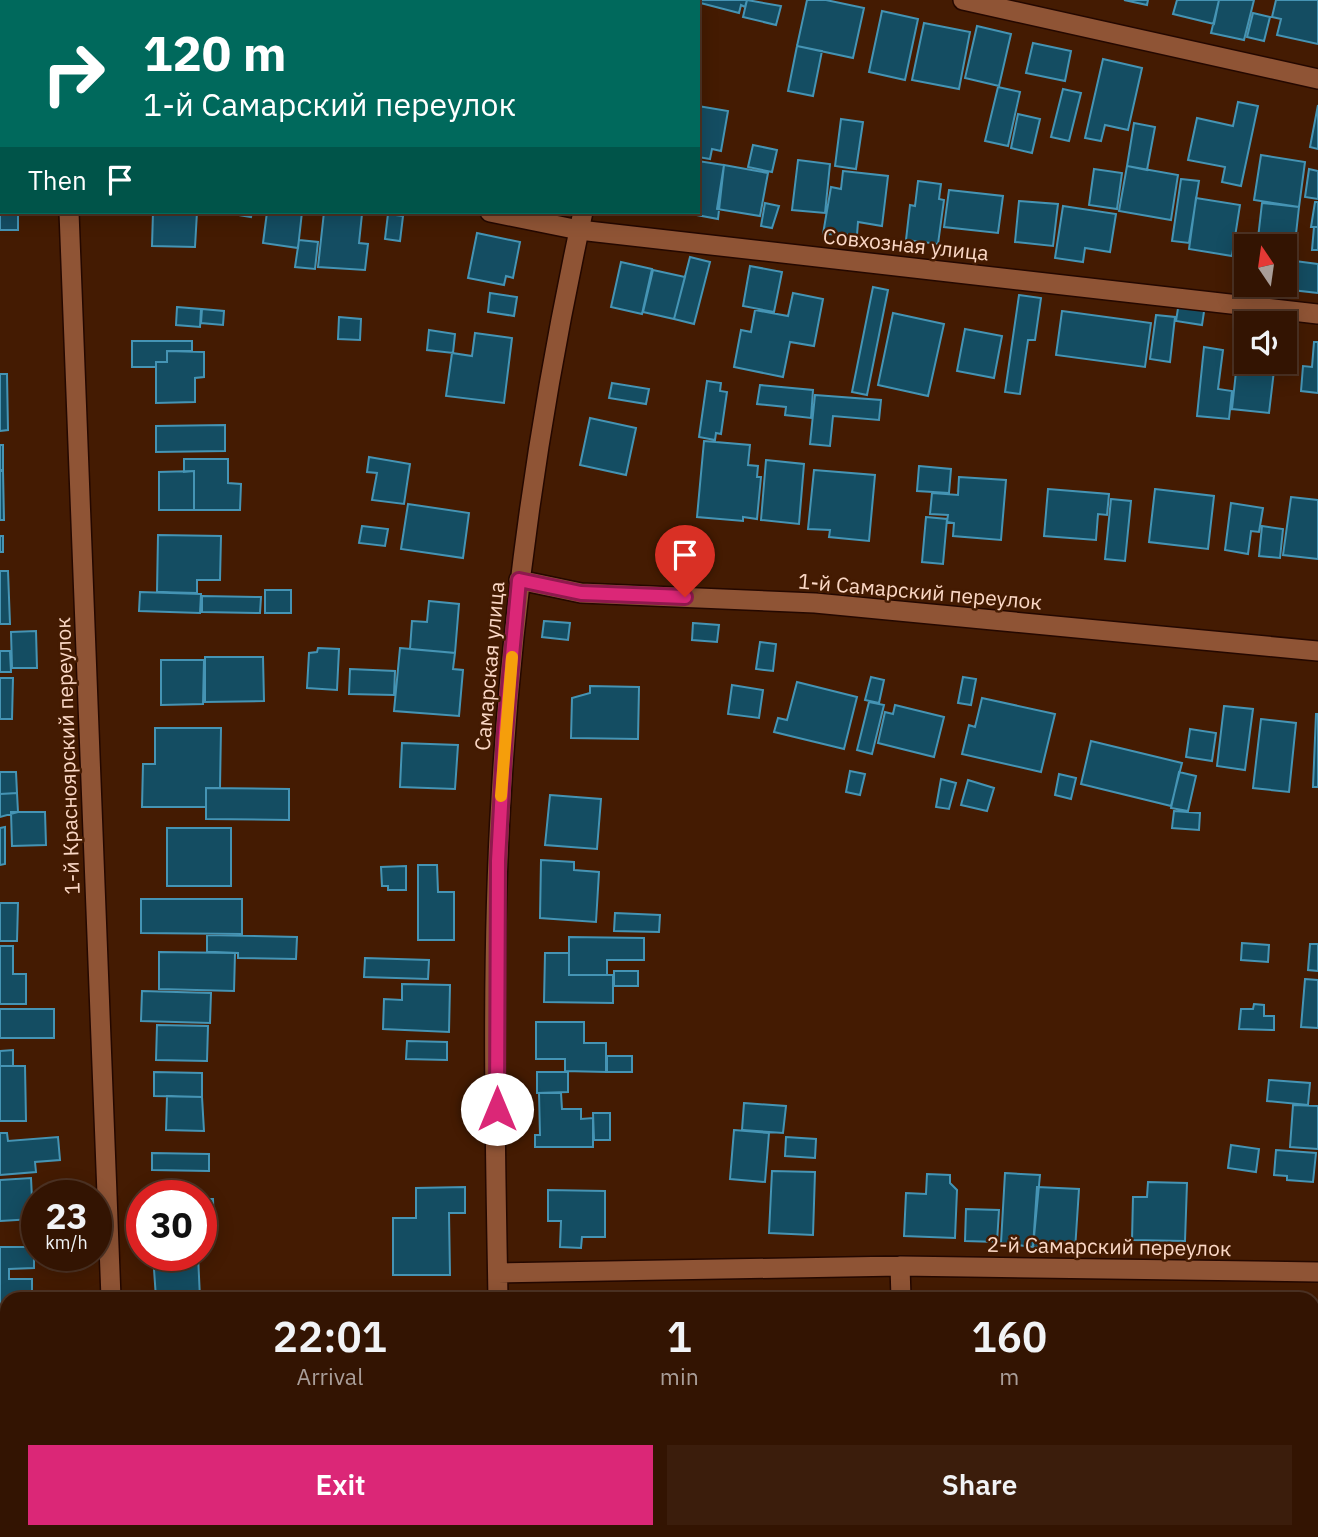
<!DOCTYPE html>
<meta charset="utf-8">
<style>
:root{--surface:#331402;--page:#3b1d0c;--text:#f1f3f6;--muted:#a99e99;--line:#4e3324;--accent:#db2777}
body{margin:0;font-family:"IBM Plex Sans",sans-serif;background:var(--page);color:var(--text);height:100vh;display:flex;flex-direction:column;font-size:26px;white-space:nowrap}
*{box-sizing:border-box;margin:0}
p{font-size:23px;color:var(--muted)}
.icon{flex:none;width:38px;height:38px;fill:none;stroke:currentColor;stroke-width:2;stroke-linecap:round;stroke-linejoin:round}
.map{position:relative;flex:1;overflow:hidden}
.sheet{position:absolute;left:0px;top:1292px;width:1320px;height:247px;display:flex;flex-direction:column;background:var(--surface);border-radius:21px 21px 0 0;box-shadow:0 4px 18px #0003,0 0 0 2px var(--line)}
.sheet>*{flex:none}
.banner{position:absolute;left:0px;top:0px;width:700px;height:214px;box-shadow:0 4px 18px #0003,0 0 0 2px var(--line);background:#00695c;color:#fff;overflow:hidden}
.needle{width:46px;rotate:347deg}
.tools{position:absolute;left:1234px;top:234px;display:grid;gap:14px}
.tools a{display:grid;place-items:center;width:63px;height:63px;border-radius:0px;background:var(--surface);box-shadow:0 4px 18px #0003,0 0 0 2px var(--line);font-size:35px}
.speed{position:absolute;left:21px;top:1180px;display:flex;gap:14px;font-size:35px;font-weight:700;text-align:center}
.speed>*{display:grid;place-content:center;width:91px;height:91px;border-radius:50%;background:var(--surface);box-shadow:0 4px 18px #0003,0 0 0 2px var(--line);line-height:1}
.speed small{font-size:18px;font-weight:400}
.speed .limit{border:10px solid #d22;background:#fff;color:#111}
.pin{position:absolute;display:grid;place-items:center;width:60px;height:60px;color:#fff;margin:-72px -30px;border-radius:50% 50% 50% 0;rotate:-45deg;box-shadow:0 0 7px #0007}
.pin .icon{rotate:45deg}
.me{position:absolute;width:77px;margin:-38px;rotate:0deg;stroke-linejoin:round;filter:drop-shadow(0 0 5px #0008)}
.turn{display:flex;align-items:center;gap:24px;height:147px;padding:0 28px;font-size:32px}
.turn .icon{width:91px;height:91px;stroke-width:2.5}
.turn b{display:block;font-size:49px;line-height:60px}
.then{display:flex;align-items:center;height:66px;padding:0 28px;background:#0003;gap:14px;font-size:26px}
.eta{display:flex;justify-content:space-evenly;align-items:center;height:119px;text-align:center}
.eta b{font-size:42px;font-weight:600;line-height:49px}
.primary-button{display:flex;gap:14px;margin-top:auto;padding:14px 28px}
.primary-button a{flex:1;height:80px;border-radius:0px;background:var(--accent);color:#fff;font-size:28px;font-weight:600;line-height:80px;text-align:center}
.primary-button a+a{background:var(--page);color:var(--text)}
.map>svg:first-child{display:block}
.building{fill:#144d62;stroke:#4594b4;stroke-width:2}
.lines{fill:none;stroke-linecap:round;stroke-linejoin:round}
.minor-casing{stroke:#240800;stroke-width:22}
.minor{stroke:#8f5435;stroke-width:19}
.route-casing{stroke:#8e194d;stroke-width:18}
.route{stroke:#db2777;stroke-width:12}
.slow{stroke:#f59e0b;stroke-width:12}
.labels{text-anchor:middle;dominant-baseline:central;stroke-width:5;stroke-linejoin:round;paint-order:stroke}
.street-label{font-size:21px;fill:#fbd8c6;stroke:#441b02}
</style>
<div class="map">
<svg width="1318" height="1537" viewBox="0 0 1318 1537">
<rect width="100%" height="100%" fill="#441b02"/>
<path class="building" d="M530,0H575V2Z
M689,0H747L745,7L741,5L739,13Z
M747,0L781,6L776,25L743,17Z
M807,0H826L864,8L853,58L797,46Z
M1124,0H1148L1147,5Z
M1177,0H1219L1214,24L1173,14Z
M1219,0H1254L1244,40L1211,33Z
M1276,0H1318V44L1277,35L1281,19L1272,17Z
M882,11L918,19L905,80L869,72Z
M1253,13L1270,17L1264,41L1247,37Z
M924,23L970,32L959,89L912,80Z
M2,25V63H0Z
M977,26L1011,34L999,86L965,78Z
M1033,43L1071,51L1065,81L1026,73Z
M797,46L822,51L813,96L788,91Z
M1103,59L1142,68L1128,130L1105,125L1101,141L1085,138Z
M998,87L1020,92L1008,146L985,141Z
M1063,89L1081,93L1069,141L1051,137Z
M1238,102L1258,106L1241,186L1222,182L1225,167L1188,160L1197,118L1233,126Z
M1318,105V149L1310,147Z
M698,106L728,111L721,151L712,149L710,159L698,157Z
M1018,114L1040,119L1032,153L1011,148Z
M841,119L863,122L856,169L835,166Z
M1134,123L1155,127L1147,170L1127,166Z
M753,145L777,150L772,172L748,167Z
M1261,155L1305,162L1299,207L1254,200Z
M798,160L830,164L825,213L792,210Z
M698,161L724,165L718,219L686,213L698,212Z
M724,165L768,173L760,216L717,209Z
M1127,166L1178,175L1171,220L1119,211Z
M1094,169L1122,173L1117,209L1089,205Z
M1309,169L1318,171V199L1305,197Z
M843,171L888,176L882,226L858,222L857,235L823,234L831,187L841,189Z
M1181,179L1199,181L1189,243L1172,241Z
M918,181L941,184L939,199L944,200L938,244L906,240L910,205L915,206Z
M949,190L1003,196L998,233L944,227Z
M1196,198L1240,205L1232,256L1189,249Z
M1019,201L1058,204L1053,246L1015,242Z
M1315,202H1318V227H1311Z
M765,203L779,206L772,228L761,226Z
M1262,203L1299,207L1293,261L1284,260V247H1257Z
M1063,206L1116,214L1110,252L1085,248L1083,262L1055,258Z
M0,212H18V230H0Z
M153,212H197L195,247L152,246Z
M221,212H252L251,217Z
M267,212H302L298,248L263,243Z
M324,212L362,214L359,243L368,244L365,270L318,267Z
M388,214L403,216L400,241L385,239Z
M1314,227H1318V250H1312Z
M477,233L520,242L513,278L506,276L504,285L468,278Z
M299,240L318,242L315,269L295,267Z
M690,257L710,262L694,324L674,319Z
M1295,261L1318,264V293L1292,290Z
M621,262L652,269L642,314L611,307Z
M750,266L782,272L774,312L743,306Z
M653,270L685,277L674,319L643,312Z
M873,287L888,290L867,395L852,392Z
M490,293L517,297L514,316L488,312Z
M793,293L823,299L814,346L790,342L783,377L734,367L741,330L751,332L755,310L788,316Z
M1019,295L1041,298L1035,340H1028L1020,394L1005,392Z
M1179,302L1205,305L1202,325L1176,321Z
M177,307L201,309L200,327L176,325Z
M202,309L224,311L223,325L201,323Z
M1062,311L1151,323L1145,367L1056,355Z
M893,313L944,324L928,396L878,385Z
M1156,315L1175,317L1170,362L1150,359Z
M339,317L361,319L360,340L338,339Z
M965,329L1002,336L994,378L957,371Z
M429,330L455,334L453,353L427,350Z
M475,333L512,338L504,403L446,396L452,353L472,356Z
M132,341H192V351H167V362H156V367H132Z
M1314,342H1318V393L1301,391L1303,366L1312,367Z
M1204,347L1223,350L1218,389L1232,391L1229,419L1197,416Z
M167,351L204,352V377L195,378V402L156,403V362H167Z
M1238,353L1246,354V362H1275L1269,413L1232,409Z
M0,374H7L8,430L0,431Z
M707,381L721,383L720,391L727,392L721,434L716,433L715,440L699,437Z
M612,383L649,389L646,404L609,398Z
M760,385L813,390L811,418L785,415L786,407L757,404Z
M815,395L881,400L879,420L833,416L830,446L810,444Z
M590,418L636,428L626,475L580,465Z
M225,425V451L156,452V426Z
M704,441L750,445L748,465L758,466L757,477H761L757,519L743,517V521L697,517Z
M0,445H3V470H0Z
M369,457L410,464L404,504L372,500L377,473L367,472Z
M184,459H228V483L241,484L240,510H194V471L184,472Z
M766,460L804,464L799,524L761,520Z
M919,466L951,469L949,493L917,491Z
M814,470L875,475L869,541L829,537L830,530L808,529Z
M0,471H3L4,520H0Z
M194,471V510H159V472Z
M959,477L1006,480L1001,540L953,536L954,523L947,522L948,515L930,514L932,493L958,495Z
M1048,489L1109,494L1107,515L1098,514L1096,540L1044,536Z
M1155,489L1214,496L1208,549L1149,542Z
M1291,497L1318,500V559L1283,555Z
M1111,499L1131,501L1125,561L1105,559Z
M1231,503L1263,508L1259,532L1251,531L1248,554L1225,550Z
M408,504L469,513L463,558L401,549Z
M926,517L947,519L943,564L922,562Z
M362,526L388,529L385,546L359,543Z
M1262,526L1283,529L1280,558L1259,556Z
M158,535L221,536L220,580H197V593L157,592Z
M0,536H3V552H0Z
M0,571H8L10,624H0Z
M265,590H291V613H265Z
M140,592L201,594L200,613L139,611Z
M202,596L261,597L260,613L202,612Z
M429,601L459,604L455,653L410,649L412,621L427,622Z
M544,621L570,623L568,640L542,637Z
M693,623L719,625L717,642L692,640Z
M36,631L37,668H12L11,632Z
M760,642L776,644L773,671L756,669Z
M318,648L339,649L337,690L307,688L309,653L317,652Z
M400,648L455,653L453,669L463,670L459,716L394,711Z
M0,651H10L11,672H0Z
M205,657H263L264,701L205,702Z
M161,660H204L203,704L161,705Z
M350,669L395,671L394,695L349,694Z
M871,677L884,680L879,703L865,700Z
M963,677L976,679L971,705L958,703Z
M0,678H13L12,719H0Z
M797,682L857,697L844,749L774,732L778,718L787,720Z
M732,685L763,690L759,718L728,714Z
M590,686L639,687L638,739L571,738L572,698L590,693Z
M982,698L1055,714L1041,772L962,754L969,725L975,727Z
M869,702L884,705L872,754L857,750Z
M895,705L944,717L934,757L878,743L885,712L893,714Z
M1224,706L1253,709L1245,770L1217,766Z
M1316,714H1318V787H1313Z
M1261,719L1296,723L1289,792L1253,788Z
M155,728H221L220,788H206V807H142L143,764H155Z
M1190,729L1216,733L1212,761L1186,757Z
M1091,741L1182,763L1171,806L1081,784Z
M402,743L458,745L455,789L400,787Z
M850,771L865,774L860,795L846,792Z
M0,772H16L17,793L0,794Z
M1179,772L1196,776L1188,811L1171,808Z
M1059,774L1076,778L1071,799L1055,795Z
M941,779L956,783L949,809L936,807Z
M968,780L994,788L987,811L961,805Z
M206,788L289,789V820L206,819Z
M17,793L18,812L0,817V794Z
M550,795L601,799L597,849L545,845Z
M1174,811L1200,813L1199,830L1172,828Z
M11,812H45L46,845L12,846Z
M5,827V864L0,865V828Z
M167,828H231V886H167Z
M541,860L574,862V870L599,872L596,922L540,918Z
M418,865H437L438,892H454V940H418Z
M406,866V890H388V886H382L381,867Z
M141,899H242V934L141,933Z
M0,903H18L17,941H0Z
M615,913L660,915L659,932L614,931Z
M207,935L297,937L296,959L238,958V953L207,952Z
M569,937L644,938V960H607V975H569Z
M1242,943L1269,945L1268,962L1241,960Z
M1310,944H1318V971L1308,970Z
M0,946H13V974H26V1004H0Z
M159,952L235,953L234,991L159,989Z
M545,953H569V975H613V1003L544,1002Z
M365,958L429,960L428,979L364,977Z
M614,971H638V986H614Z
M1305,979L1318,980V1028L1301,1027Z
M402,984L450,985L449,1032L383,1029L384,999L402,1000Z
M142,991L211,993L210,1023L141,1021Z
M1254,1004L1264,1005V1016H1274V1030L1239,1029L1241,1009H1253Z
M0,1009H54V1038H0Z
M536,1022H584V1043H606V1072L565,1071V1059H536Z
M157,1025L208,1026L207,1061L156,1060Z
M407,1041L447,1042V1060L406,1059Z
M13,1050V1066H0V1051Z
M607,1056H632V1072H607Z
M0,1066H25L26,1121H0Z
M154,1072L202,1073V1097L154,1096Z
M537,1072H568V1092L537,1093Z
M1269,1080L1310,1083L1308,1105L1267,1101Z
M539,1093H561L562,1109H581V1119L593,1118V1147H535V1135H540Z
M167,1096L202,1097L204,1131L166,1130Z
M744,1103L786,1106L783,1133L742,1130Z
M1293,1105L1318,1106V1149L1290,1147Z
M593,1113H610V1140H594Z
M734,1130L769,1133L765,1182L730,1179Z
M0,1133H7L8,1141L58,1137L60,1160L35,1162L36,1172L0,1175Z
M786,1137L816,1139L815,1158L785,1156Z
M1231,1145L1259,1149L1256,1172L1228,1168Z
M1276,1150L1316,1153L1313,1182L1287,1180V1176L1274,1175Z
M152,1153L209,1154V1171L152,1170Z
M772,1171L815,1172L813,1235L769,1233Z
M1005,1173L1040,1175L1033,1247L1001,1243Z
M927,1174L950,1175V1183L957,1190L955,1238L904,1236L906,1193L926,1194Z
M31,1178L33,1219L0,1221V1180Z
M1148,1182L1187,1183L1185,1241L1132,1240L1133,1197H1147Z
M465,1187V1213H449L450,1275H393V1218H416V1188Z
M1037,1187L1079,1189L1075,1250L1033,1247Z
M548,1190L605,1191V1237H582L581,1248L560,1247L561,1221H548Z
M201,1199H213L214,1229L201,1230Z
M966,1209L999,1210L997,1242L965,1241Z
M0,1247H34V1268L9,1269V1279H32V1298H7V1309H0Z
M153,1255H198L200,1298H156Z
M319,1292V1298H296V1293Z
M795,1293V1298H783V1294Z
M1145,1293L1165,1294V1298H1145Z
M663,1295L719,1297V1298H663Z
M797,1295H816V1298H797Z
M383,1297H435V1298H383Z
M0,1309H7V1390H0Z
M1312,1319H1318V1378H1312Z
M0,1423H7V1492H2Z
M0,1502H7V1531H70V1537H0Z
M223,1531H243V1537H223Z
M449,1531V1537H388V1532Z
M614,1531H661V1537H614Z
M677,1531H703L704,1537H677Z
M832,1531H885V1537H833Z
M948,1531H983L984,1536L948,1537Z
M983,1531H999V1537H984Z"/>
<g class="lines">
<defs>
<path id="minor" d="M963,0L1318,79
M629,2L630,0
M0,117H2
M69,212L111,1298
M490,212L579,230L1318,314
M519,580L581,593L815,603L1318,651
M900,1266L901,1298
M498,1273L900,1266L1318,1272
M498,1298C495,1132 491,965 501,799C512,601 541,405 583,212
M120,1531L121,1537
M503,1531V1537
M912,1531L913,1537"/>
</defs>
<use href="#minor" class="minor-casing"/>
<use href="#minor" class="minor"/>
</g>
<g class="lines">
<defs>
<path id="route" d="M497,1109L498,861L505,732L519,580L581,593L685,597"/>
</defs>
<use href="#route" class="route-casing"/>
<use href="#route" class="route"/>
<path class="slow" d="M501,796L512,657"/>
</g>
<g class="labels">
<g class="street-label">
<text transform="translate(906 244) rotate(6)">Совхозная улица</text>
<text transform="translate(920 591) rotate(5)">1-й Самарский переулок</text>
<text transform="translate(489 666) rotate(-85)">Самарская улица</text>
<text transform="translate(67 756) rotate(-92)">1-й Красноярский переулок</text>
<text transform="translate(1109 1246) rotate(1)">2-й Самарский переулок</text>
</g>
</g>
</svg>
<div class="tools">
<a><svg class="needle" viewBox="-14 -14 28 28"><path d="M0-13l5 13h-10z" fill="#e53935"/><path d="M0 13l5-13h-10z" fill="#a99e99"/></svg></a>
<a><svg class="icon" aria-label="sound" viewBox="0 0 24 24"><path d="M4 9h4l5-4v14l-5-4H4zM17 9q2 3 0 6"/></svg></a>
</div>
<div class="speed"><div>23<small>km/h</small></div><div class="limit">30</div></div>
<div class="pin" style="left:685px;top:597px;background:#d93025"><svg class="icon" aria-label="arrive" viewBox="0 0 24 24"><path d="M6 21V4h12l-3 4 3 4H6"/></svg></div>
<svg class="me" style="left:497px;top:1109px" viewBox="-20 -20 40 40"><circle r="19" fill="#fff"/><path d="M0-13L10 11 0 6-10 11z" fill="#db2777"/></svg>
<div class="banner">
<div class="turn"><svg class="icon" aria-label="right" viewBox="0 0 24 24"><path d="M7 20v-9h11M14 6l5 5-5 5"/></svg><div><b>120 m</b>1-й Самарский переулок</div></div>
<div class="then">Then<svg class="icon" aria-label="arrive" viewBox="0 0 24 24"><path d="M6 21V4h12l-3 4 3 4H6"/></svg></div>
</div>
<section class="sheet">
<div class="eta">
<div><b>22:01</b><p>Arrival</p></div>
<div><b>1</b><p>min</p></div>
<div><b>160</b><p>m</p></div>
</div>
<div class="primary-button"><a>Exit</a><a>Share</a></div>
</section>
</div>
